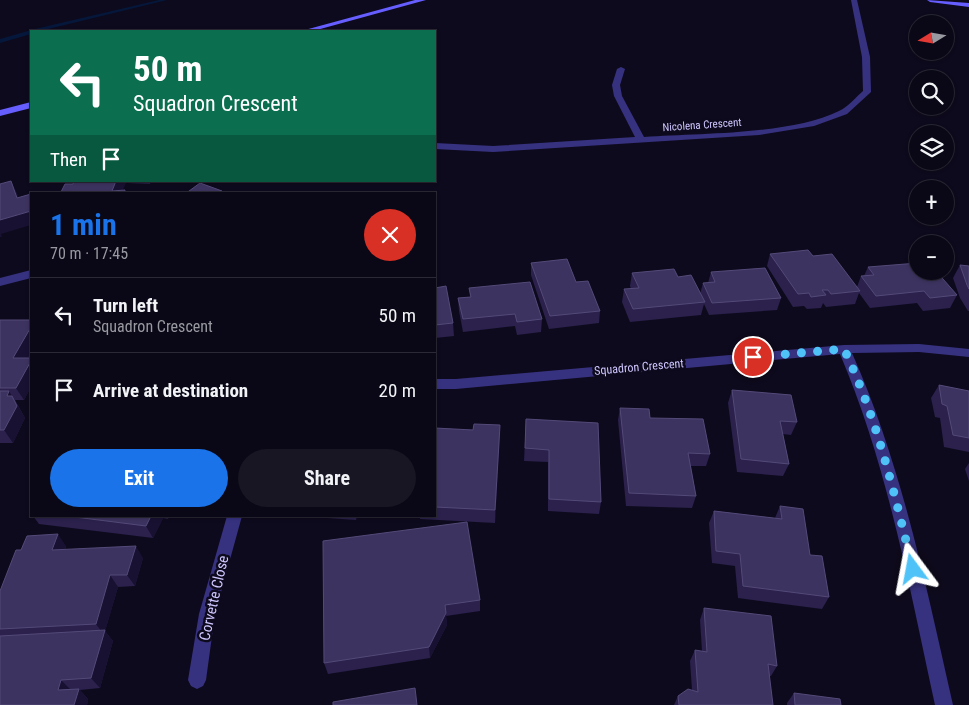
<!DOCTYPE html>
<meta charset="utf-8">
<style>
:root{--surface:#0a0816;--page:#181623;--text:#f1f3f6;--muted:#999aa1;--line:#2a2935;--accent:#1a73e8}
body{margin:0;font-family:"Roboto Condensed",sans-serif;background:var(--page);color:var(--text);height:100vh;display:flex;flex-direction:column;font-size:19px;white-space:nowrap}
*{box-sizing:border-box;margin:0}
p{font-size:16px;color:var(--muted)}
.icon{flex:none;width:28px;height:28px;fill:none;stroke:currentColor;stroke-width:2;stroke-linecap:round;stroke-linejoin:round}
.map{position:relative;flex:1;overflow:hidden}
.details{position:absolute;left:30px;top:192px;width:406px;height:325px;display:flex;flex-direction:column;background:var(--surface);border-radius:0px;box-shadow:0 1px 4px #0004,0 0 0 1px var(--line)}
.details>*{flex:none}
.top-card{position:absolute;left:30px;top:30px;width:406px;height:152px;border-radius:0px;box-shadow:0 1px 4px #0004,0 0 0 1px var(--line);background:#0b6e4f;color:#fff;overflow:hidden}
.needle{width:32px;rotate:259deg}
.fabs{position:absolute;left:909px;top:15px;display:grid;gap:10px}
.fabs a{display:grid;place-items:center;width:45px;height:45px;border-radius:50%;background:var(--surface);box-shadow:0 1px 4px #0004,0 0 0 1px var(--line);font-size:25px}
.pin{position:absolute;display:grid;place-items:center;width:42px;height:42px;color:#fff;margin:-21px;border:2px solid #fff;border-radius:50%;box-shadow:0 1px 5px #0007}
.me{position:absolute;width:55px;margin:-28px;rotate:347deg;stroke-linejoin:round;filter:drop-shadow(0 0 4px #0008)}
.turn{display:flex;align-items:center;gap:18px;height:105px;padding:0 20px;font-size:22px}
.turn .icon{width:65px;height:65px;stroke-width:2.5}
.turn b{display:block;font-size:35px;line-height:42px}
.then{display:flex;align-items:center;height:48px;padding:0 20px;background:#0003;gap:10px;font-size:19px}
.round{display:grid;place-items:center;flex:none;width:52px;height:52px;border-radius:26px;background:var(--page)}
.overview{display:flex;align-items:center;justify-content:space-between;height:85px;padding:0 20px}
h1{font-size:30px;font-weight:700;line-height:38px;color:var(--accent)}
.action{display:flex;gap:10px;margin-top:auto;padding:10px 20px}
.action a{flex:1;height:58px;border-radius:30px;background:var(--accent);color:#fff;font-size:20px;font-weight:700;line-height:58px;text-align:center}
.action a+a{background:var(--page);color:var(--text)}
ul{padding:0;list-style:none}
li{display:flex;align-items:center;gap:15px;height:75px;padding:0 20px;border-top:1px solid var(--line)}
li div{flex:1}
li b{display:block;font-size:19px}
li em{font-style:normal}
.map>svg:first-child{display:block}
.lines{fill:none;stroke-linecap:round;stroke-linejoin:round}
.stream{fill:#05183b;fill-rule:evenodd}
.street{fill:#373280;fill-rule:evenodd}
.secondary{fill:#665eff;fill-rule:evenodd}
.wall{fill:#2b214c}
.shaded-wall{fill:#181131}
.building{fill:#3d3360;stroke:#544a79}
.route{stroke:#4fc3f7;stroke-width:9;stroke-dasharray:0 16.2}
.labels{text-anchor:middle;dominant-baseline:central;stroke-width:5;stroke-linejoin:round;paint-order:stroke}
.far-street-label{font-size:11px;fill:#cec7ff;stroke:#0e0a1d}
.street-label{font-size:12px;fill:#cec7ff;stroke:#0e0a1d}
.near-street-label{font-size:15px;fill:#cec7ff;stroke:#0e0a1d}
</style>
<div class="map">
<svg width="969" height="705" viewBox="0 0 969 705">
<rect width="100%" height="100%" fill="#0e0a1d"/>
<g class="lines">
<path class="stream" d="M159,0H167L40,31H31V34L0,43V39L35,29Z"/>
<path class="street" d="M851,0H857L870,57L871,92L847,114L814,126L759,135L493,152L435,149V143L493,146L635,137L614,96L612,85L617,69L621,67L625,69L620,85L622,96L644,137C700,133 790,135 839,111C848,107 856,97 863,91L862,57Z
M31,270V278L0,286V278Z
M919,344L969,349V357L919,352L852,353C902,466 926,586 953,705H935C909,586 888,467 840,354L456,389H435V379H456L844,345Z
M227,516H242L215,614L206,680L203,686L197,689L191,686L188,680L199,614Z"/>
<path class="secondary" d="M415,0H426L313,31H301Z
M927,0L969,3V7L930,2Z
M31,102V108L0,116V110Z"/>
</g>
<path class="wall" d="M127,181H151L150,184L127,183Z
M770,254L813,256L857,287L861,276H864L868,267L957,295L950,308L923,311L917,303L870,308L859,293L855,304L826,307L823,303L821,308L807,309L804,306L793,307L767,266Z
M531,263L576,282L600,311L599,323L549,329L531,275Z
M960,265L969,266V311H968L960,298L953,278Z
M711,272L781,298L777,310L709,315L704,304L701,315L630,322L622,302L624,289H631L630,286L632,273L678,277L700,294L703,283H708Z
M435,288L453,323L454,336L435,338Z
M469,288L542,319L541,332L517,335L515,326L463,332L459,311L458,298L470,297Z
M0,320H31V352L28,358H31V387L24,400H15L25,418L13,443H0Z
M939,385L969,391V452L944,447L940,418L935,417L931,398Z
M732,390L797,422L791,435L783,434L789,464L783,476L737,472L728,403Z
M620,408L710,454L706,466H691L696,496L692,508L626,506L618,420Z
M526,419L601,502L599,514L548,511V462L524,461Z
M500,425L495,523L420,519V516H435V428L473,430Z
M969,463V481L965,469Z
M780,506L829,597L822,609L738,598L735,566L712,563L709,523L714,511L775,518Z
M33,516H169L168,519L163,518L153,538L39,524Z
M299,516H357L356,520Z
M323,541L480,600V611L446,616L447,625L430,658L328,674L324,663Z
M66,546L65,550L143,558L135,586L118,587L105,631L113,641L100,688L80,690L88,699L87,705H0V591Z
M704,608L777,666L771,676H769L773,705H674L678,696L692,690L690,661L695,650L702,651L700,620Z
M794,693L841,705H787V703Z"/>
<path class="shaded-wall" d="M11,181L17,193L23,211L17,198Z
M116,181H127L121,194L112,191Z
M31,211V225L1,234L2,237H0V220Z
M31,327V352L20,371L13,358Z
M31,361V387L24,400L16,388Z
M9,391L25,418L13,443L4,430L7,396Z
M500,425V438L495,523V510Z
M151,516H162L163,518L153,538L146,526Z
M58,534L66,546L60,562L52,550Z
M136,546L143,558L135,586L127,575Z
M110,575L118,587L105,631L113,641L100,688L91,678L104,635L96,624Z
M446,613L447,625L430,658L429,647Z
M61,680L71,690H58Z
M79,689L88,699L87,705H74Z"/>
<path class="building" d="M11,181L17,198L31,194V211L0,220V184Z
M74,181H116L112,191L125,190L124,194H60L65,184H73Z
M200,183L222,191L218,194H185Z
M808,250L813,256L832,254L860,291L831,294L828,290H822L826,295L811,297L809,293L798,294L770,254Z
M567,259L576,282L588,281L600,311L550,316L531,263Z
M918,263V271H936L957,295L930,298L924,291L876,296L861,276L874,275L868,267Z
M960,265L969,266V289L967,285Z
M765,268L781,298L712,303L703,283L715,282L711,272Z
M674,269L678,277L691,275L705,302L633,309L624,289L639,288L632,273Z
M530,282L542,319L517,322L515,314L463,319L458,298L471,297L469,288Z
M446,286L453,323L435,325V288Z
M0,320H31V327L13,358H31V361L16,388H0Z
M939,385L969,391V438L953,435L947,406L942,404Z
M732,390L791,395L797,422L780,421L789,464L741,459Z
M0,391H9L7,396H12L17,406L4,430H0Z
M620,408L649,409L650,418L703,419L710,454L688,453L696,496L629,493Z
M526,419L598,423L601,502L549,499V450L525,448Z
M474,424L500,425L495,510L435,507V428L473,430Z
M780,506L803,509L810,555L822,556L829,597L743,586L740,554L716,551L714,511L782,519Z
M67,516H151L146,526Z
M467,522L480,600L445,605L446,613L429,647L324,663L323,541Z
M58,534L52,550L136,546L127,575H110L96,624L0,629V591L16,550H21L27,536Z
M704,608L771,616L777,666L768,664L773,705H679L678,696L688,689L698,692L695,650L707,652Z
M105,630L91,678L61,680L58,690L79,689L74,705H0V636Z
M415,688L417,705H333V702Z
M794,693L840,699L841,705H795Z"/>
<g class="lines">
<path class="route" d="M753,357L844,349C878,420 894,493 913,569"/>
</g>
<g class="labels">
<g class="far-street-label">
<text transform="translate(702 125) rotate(-4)">Nicolena Crescent</text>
</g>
<g class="street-label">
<text transform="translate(639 367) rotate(-5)">Squadron Crescent</text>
</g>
<g class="near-street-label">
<text transform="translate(214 598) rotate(-77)">Corvette Close</text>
</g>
</g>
</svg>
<div class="fabs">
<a><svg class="needle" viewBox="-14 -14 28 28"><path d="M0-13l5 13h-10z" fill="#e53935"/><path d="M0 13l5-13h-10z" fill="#999aa1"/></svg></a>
<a><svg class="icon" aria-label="search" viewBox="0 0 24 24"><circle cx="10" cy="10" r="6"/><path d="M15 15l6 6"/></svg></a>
<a><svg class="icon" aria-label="layers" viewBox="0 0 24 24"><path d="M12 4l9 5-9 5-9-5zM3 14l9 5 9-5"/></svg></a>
<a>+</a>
<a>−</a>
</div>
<div class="pin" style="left:753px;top:357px;background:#d93025"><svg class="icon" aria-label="arrive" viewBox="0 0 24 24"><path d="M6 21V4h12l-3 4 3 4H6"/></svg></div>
<svg class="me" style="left:913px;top:569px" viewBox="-20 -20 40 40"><path d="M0-17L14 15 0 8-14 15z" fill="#4fc3f7" stroke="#fff" stroke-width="4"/></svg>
<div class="top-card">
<div class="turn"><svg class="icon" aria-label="left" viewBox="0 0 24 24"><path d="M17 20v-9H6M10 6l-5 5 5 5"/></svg><div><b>50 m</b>Squadron Crescent</div></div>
<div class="then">Then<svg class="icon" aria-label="arrive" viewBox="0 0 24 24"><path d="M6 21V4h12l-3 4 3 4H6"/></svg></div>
</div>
<section class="details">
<div class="overview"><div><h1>1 min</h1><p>70 m · 17:45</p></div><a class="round" style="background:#d93025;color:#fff"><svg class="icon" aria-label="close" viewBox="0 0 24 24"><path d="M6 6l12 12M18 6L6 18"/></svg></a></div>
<ul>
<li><svg class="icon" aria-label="left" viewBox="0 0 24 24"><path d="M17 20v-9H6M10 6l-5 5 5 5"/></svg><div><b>Turn left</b><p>Squadron Crescent</p></div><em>50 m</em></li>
<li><svg class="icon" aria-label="arrive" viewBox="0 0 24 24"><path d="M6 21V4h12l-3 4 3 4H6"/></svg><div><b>Arrive at destination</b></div><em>20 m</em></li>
</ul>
<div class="action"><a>Exit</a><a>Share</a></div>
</section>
</div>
